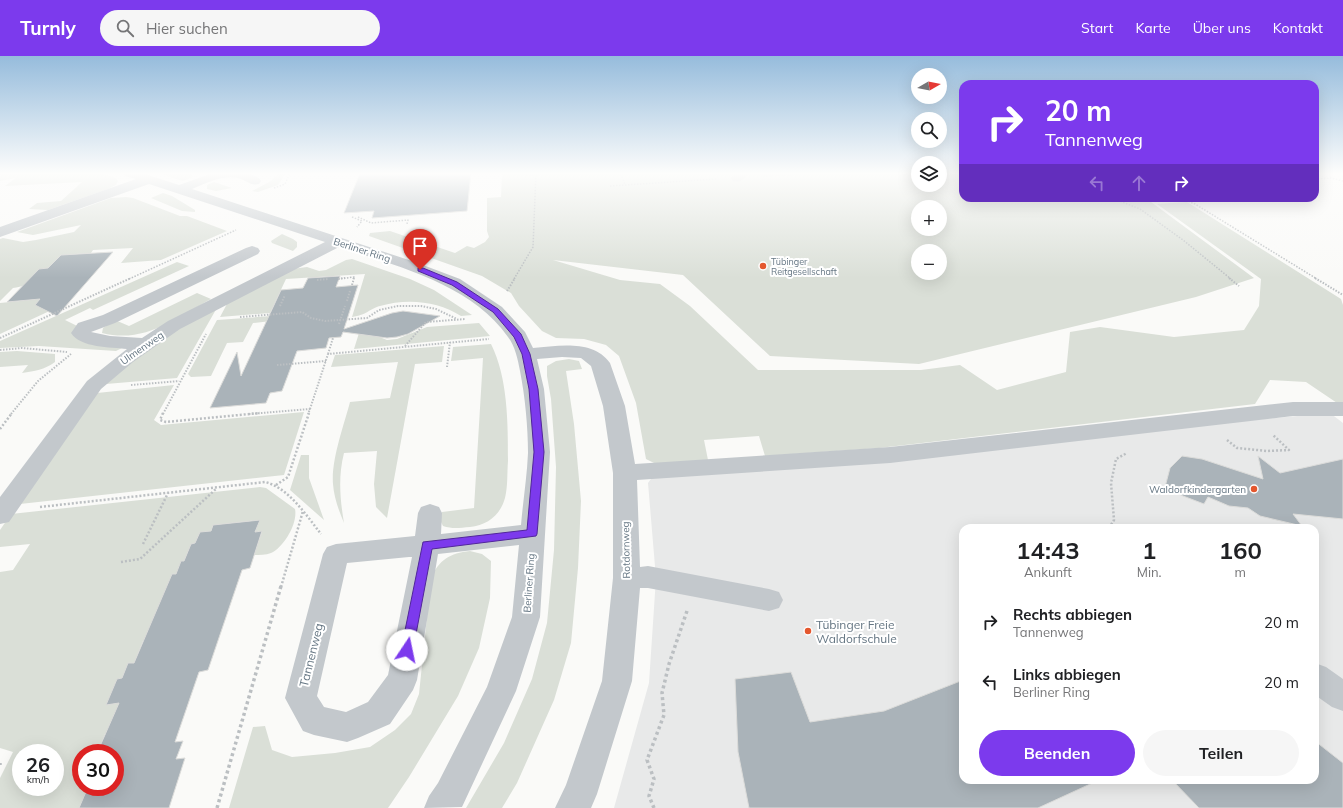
<!DOCTYPE html>
<html lang="de">
<meta charset="utf-8">
<style>
:root{--surface:#fff;--page:#f6f6f6;--text:#202124;--muted:#757577;--accent:#7c3aed}
body{margin:0;font-family:Mulish,sans-serif;background:var(--page);color:var(--text);height:100vh;display:flex;flex-direction:column;font-size:15px;white-space:nowrap}
*{box-sizing:border-box;margin:0}
p{font-size:13px;color:var(--muted)}
.icon{flex:none;width:22px;height:22px;fill:none;stroke:currentColor;stroke-width:2;stroke-linecap:round;stroke-linejoin:round}
.map{position:relative;flex:1;overflow:hidden}
.sheet{position:absolute;left:959px;top:468px;width:360px;height:260px;display:flex;flex-direction:column;background:var(--surface);border-radius:12px;box-shadow:0 4px 16px #0002}
.sheet>*{flex:none}
.banner{position:absolute;left:959px;top:24px;width:360px;height:122px;border-radius:12px;box-shadow:0 4px 16px #0002;background:#7c3aed;color:#fff;overflow:hidden}
.needle{width:26px;rotate:81deg}
.controls{position:absolute;left:911px;top:12px;display:grid;gap:8px}
.controls a{display:grid;place-items:center;width:36px;height:36px;border-radius:50%;background:var(--surface);box-shadow:0 4px 16px #0002;font-size:20px}
.speed{position:absolute;left:12px;top:688px;display:flex;gap:8px;font-size:20px;font-weight:700;text-align:center}
.speed>*{display:grid;place-content:center;width:52px;height:52px;border-radius:50%;background:var(--surface);box-shadow:0 4px 16px #0002;line-height:1}
.speed small{font-size:10px;font-weight:400}
.speed .limit{border:6px solid #d22;background:#fff;color:#111}
.pin{position:absolute;display:grid;place-items:center;width:34px;height:34px;color:#fff;margin:-41px -17px;border-radius:50% 50% 50% 0;rotate:-45deg;box-shadow:0 0 4px #0007}
.pin .icon{rotate:45deg}
.me{position:absolute;width:44px;margin:-22px;rotate:11deg;stroke-linejoin:round;filter:drop-shadow(0 0 3px #0008)}
.turn{display:flex;align-items:center;gap:14px;height:84px;padding:0 20px;font-size:18px}
.turn .icon{width:52px;height:52px;stroke-width:2.5}
.turn b{display:block;font-size:28px;line-height:34px}
.lanes{display:flex;align-items:center;height:38px;padding:0 20px;background:#0003;justify-content:center;gap:20px;direction:ltr}
.lanes .off{opacity:.35}
.eta{display:flex;justify-content:space-evenly;align-items:center;height:68px;text-align:center}
.eta b{font-size:24px;font-weight:700;line-height:28px}
.action{display:flex;gap:8px;margin-top:auto;padding:8px 20px}
.action a{flex:1;height:46px;border-radius:24px;background:var(--accent);color:#fff;font-size:16px;font-weight:700;line-height:46px;text-align:center}
.action a+a{background:var(--page);color:var(--text)}
ul{padding:0;list-style:none}
li{display:flex;align-items:center;gap:12px;height:60px;padding:0 20px}
li div{flex:1}
li b{display:block;font-size:15px}
li em{font-style:normal}
header{display:flex;align-items:center;gap:24px;box-sizing:border-box;height:56px;padding:0 20px;background:var(--accent);color:#fff}
header strong{font-size:19px}
nav{display:flex;gap:22px;margin-inline-start:auto;font-size:14px}
.search{width:280px;height:36px;background:var(--page);display:flex;align-items:center;gap:10px;box-sizing:border-box;padding:0 14px;border-radius:22px;color:var(--muted);font-size:15px}
.map>svg:first-child{display:block}
.built{fill:#e8e9e9;fill-rule:evenodd}
.green{fill:#dadfd7;fill-rule:evenodd}
.building{fill:#aab3b9;stroke:#dcdcda}
.lines{fill:none;stroke-linecap:round;stroke-linejoin:round}
.path-far3{stroke:#bbbfc2;stroke-width:1.5;stroke-dasharray:1.5 1.5;stroke-linecap:butt}
.path-far2{stroke:#bbbfc2;stroke-width:2;stroke-dasharray:1.5 1.5;stroke-linecap:butt}
.path-far1{stroke:#bbbfc2;stroke-width:2.5;stroke-dasharray:2 2;stroke-linecap:butt}
.path{stroke:#bbbfc2;stroke-width:3.5;stroke-dasharray:3 3;stroke-linecap:butt}
.minor{fill:#c3c8cc;fill-rule:evenodd}
.route{fill:#7c3aed;stroke:#51269a}
.poi-dot{fill:#e4572e;stroke:#fff;stroke-width:1.5}
.labels{text-anchor:middle;dominant-baseline:central;stroke-width:4;stroke-linejoin:round;paint-order:stroke}
.far-poi-label{font-size:9px;fill:#657683;stroke:#fff;text-anchor:start}
.street-label{font-size:10px;fill:#657683;stroke:#fff}
.poi-label{font-size:10px;fill:#657683;stroke:#fff;text-anchor:end}
.near-poi-label{font-size:12px;fill:#657683;stroke:#fff;text-anchor:start}
.near-street-label{font-size:12px;fill:#657683;stroke:#fff}
</style>
<header>
<strong>Turnly</strong>
<div class="search"><svg class="icon" aria-label="search" viewBox="0 0 24 24"><circle cx="10" cy="10" r="6"/><path d="M15 15l6 6"/></svg>Hier suchen</div>
<nav><a>Start</a><a>Karte</a><a>Über uns</a><a>Kontakt</a></nav>
</header>
<div class="map">
<svg width="1343" height="752" viewBox="0 0 1343 752">
<rect width="100%" height="100%" fill="#fafaf8"/>
<path class="built" d="M1330,357L1343,367V752H614L649,627L656,522L648,427L654,419ZM963,472H1315V724H963Z"/>
<path class="green" d="M0,117H100L116,122L118,125L116,129L108,133L48,154L29,153L37,147L61,145L82,126L5,130L16,122L0,125Z
M163,117H185L195,120L183,125L164,119Z
M279,117H286L278,129L258,136L252,135L271,125Z
M502,117H918V129H940V117H963V142H1148L1151,146L1254,222L1196,241L919,308L770,300L683,219L553,204L620,224L660,228L690,250L758,314H921L960,309L997,334L1066,316L1070,276L1100,271L1174,281L1244,274L1259,250L1261,223L1157,148L1187,146L1341,243L1343,249V349H1340L1306,326L1270,324L1255,348L879,392L765,400L759,380L704,384L708,404L656,408L646,403L636,347L619,300L606,289L584,283L556,282L542,275L519,250L511,237L482,220L369,180L370,177L390,175L455,197L467,190L474,192L485,186L489,181L487,175V142L501,141ZM918,151H940V173H918ZM918,195H940V217H918Z
M214,126L232,132L216,135L207,133V129Z
M163,137L172,140L195,154V156L182,155L151,142Z
M126,141L133,142L180,160H187L227,175L161,204L121,207L133,192L93,194L91,197L61,199C49,212 31,231 13,232L0,245V183L3,182L23,186L36,184L74,176L81,169L33,179L17,176L111,142Z
M282,178L293,183L297,186V191L293,195L272,187L271,185Z
M352,203L410,223L434,234L472,259L461,260C438,245 407,242 380,250C369,253 367,259 352,261L365,218L286,223L270,257L220,261L228,246L292,213L307,211L319,215L326,214L346,204Z
M177,206L189,210L93,254L90,252L65,264L122,292L116,295L39,290L0,292V285Z
M197,237L211,243C176,262 145,288 102,277L103,272L115,264L129,270Z
M40,243L35,249L69,246L0,278V247Z
M218,250L177,322L106,328L138,297Z
M301,258L280,264L253,267L243,286L227,287L211,320L191,321L188,318L217,264Z
M479,267L490,280L354,293L359,277L372,278L387,284L397,283L427,271Z
M491,288C508,322 508,367 508,405C507,417 508,430 505,442C500,460 487,469 470,471C459,472 452,473 443,470L440,464L442,456L474,452L483,302L451,305L453,291Z
M444,290L442,306L415,308L387,462L376,451L374,428L377,395L344,397C338,421 340,443 344,467C339,455 334,442 333,428C331,404 344,369 350,346L390,342L398,306L331,311L335,299Z
M17,295L55,298V306C44,314 35,315 22,317L28,309L0,311V296Z
M569,303L579,305L582,313L566,315L574,368L581,445L578,512L571,587L554,644L517,727L502,752H466L504,687L532,623L547,567L554,494L556,411L551,343L547,320V310L556,305Z
M174,329L154,364L161,369L304,356L284,419L20,448L97,337Z
M301,399H309V422L324,464L290,434Z
M260,431L266,432L295,453C298,467 284,491 271,497C266,499 259,499 254,499L262,476H255L259,464L213,469L211,475L200,476L195,487L191,488L184,505L176,518H172L148,584L143,585L134,607H128L122,622L107,649L124,646L112,677L105,678L97,697H81V731H88L79,752H0V722L13,696L0,692V516L13,514L30,488L0,491V474L11,458ZM21,697H55V731H21Z
M470,495L482,498L491,505L490,542L479,592L458,640L409,721L388,752H229L253,671L265,670L272,694L292,701L335,697L370,691L395,674L411,658L419,638L431,522C439,504 450,497 470,495Z"/>
<path class="building" d="M360,117H471L467,155L372,162L374,155L344,157Z
M113,196L57,260L35,249L40,243L7,246L39,213L48,212L61,199Z
M340,220L336,231L358,229L344,273L392,257L403,255L440,260L408,278L397,281L387,282L343,276L341,281L329,282L326,292L297,295L282,335L270,337L266,347L210,352L237,296L241,320L281,234L303,232L308,222Z
M1182,400L1202,403L1263,423L1258,400L1280,417L1343,403V463L1293,458L1302,470L1260,460L1248,452L1229,450L1208,441L1204,448L1183,440L1165,431L1170,412Z
M260,464L255,476L262,475L250,512L242,514L208,614L199,616L175,686L183,685L176,703L185,702L169,752H79L88,731H115V697H97L119,647L106,649L117,623L122,622L128,607H134L172,518H176L181,505H184L191,488L195,487L200,476L211,475L213,469Z
M791,616L810,666L884,655L963,624V724H1099L1038,752H749L738,696L735,623Z
M1315,685L1343,707V752H1199L1172,724H1315Z"/>
<g class="lines">
<path class="path-far3" d="M502,117L536,119
M621,118L625,129
M763,120L817,117
M1315,123L1331,122L1343,125
M610,130L716,123
M274,132L285,128L290,117
M1112,142L1140,153L1183,184L1231,223
M1180,142L1195,148L1317,223
M352,161L362,165L357,171
M358,161L371,167L408,164L407,168
M129,223L236,174
M338,223L354,221L353,223
M514,223L533,191L536,117"/>
<path class="path-far2" d="M1229,222L1239,230
M1315,222L1343,239
M338,223L345,222
M317,224L328,223
M352,229L354,222
M507,235L515,222
M347,245L350,235
M280,250L285,239
M240,261L302,256L311,262L325,265L367,262L379,254L398,250H421L436,253L457,263
M339,268L345,250
M0,282L131,222
M405,290L426,266L466,263
M0,294L22,292L67,296
M328,298L333,282
M277,309L326,305
M447,311L450,286
M131,329L179,325
M310,353L328,298L489,283
M11,358L38,325L71,298
M163,358L206,278
M249,358L310,353L308,358"/>
<path class="path-far1" d="M163,357L160,364L166,366L260,357
M0,373L12,357
M1227,384L1237,392L1267,395L1289,394L1273,379
M276,429L288,421L309,357
M40,451L265,426C289,432 306,459 321,478
M1109,472L1114,464L1111,427L1116,403L1127,397
M143,488L168,437
M121,506L140,503L217,432
M281,531L303,455"/>
<path class="path" d="M0,707V709
M217,752L281,530
M654,752L649,740L654,723L647,704L664,659L662,637L669,608L687,555"/>
<path class="minor" d="M124,117H142L179,129L213,117H248L259,122L261,125L259,128C250,130 246,124 238,122C223,119 206,127 192,133L415,206L460,223L502,251L525,276L533,292C558,290 593,283 610,307L625,350L635,408L890,391L1293,346H1343V360H1293L890,407L637,424L640,511L648,510L769,533L779,536L783,544L779,552L769,555L648,532H640L632,625L597,738L591,752H555L566,729L602,625L613,522V417L603,350L591,310L581,302L562,301L537,303L544,333L550,396L540,561L516,635L462,751L424,752L429,740L438,727L487,631L512,561L519,489L438,498L417,624L413,634L390,668L358,682L347,686L314,679L303,675L285,642L323,498L327,491L336,488L415,480L418,457L421,451L430,448L439,451L442,457L441,478L521,469C523,445 527,421 528,397C528,371 525,340 520,315C518,304 515,290 508,281C471,228 397,210 339,191L180,273L133,306L101,333L9,466L0,468V441L87,325L127,293C110,291 81,292 71,277L78,267L103,259L246,192L252,190L258,192L260,195L258,198L115,267L91,276L110,280L142,282L168,265L325,186L149,128L0,181V171L136,123L125,120ZM409,501H412L388,619L368,646L346,656L324,651L317,640L347,507Z
M735,117H749C744,123 741,127 733,125L731,122Z
M1315,607L1326,611L1343,623V655L1332,651L1315,639Z"/>
</g>
<linearGradient id="sky" x2="0" y2="1"><stop stop-color="#96bcdc"/><stop offset="0.53" stop-color="#fdfdfc"/><stop offset="1" stop-color="#fdfdfc" stop-opacity="0"/></linearGradient>
<rect width="1343" height="222" fill="url(#sky)"/>
<path class="route" d="M418,212H423L457,226L498,253L521,278L530,298L538,333L544,396L537,478L536,480L432,493L413,594L412,598L407,600L403,598L401,594L423,486L527,474L534,396L529,333L522,298L514,281L493,256L452,229L418,215Z"/>
<g class="poi-dot">
<circle cx="763" cy="210" r="4"/>
<circle cx="1254" cy="433" r="4"/>
<circle cx="808" cy="575" r="4"/>
</g>
<g class="labels">
<g class="far-poi-label">
<text x="771" y="205">Tübinger<tspan x="771" dy="10">Reitgesellschaft</tspan></text>
</g>
<g class="street-label">
<text transform="translate(362 194) rotate(18)">Berliner Ring</text>
<text transform="translate(142 292) rotate(-35)">Ulmenweg</text>
<text transform="translate(626 494) rotate(-91)">Rotdornweg</text>
<text transform="translate(529 527) rotate(-86)">Berliner Ring</text>
</g>
<g class="poi-label">
<text x="1246" y="433">Waldorfkindergarten</text>
</g>
<g class="near-poi-label">
<text x="816" y="568">Tübinger Freie<tspan x="816" dy="14">Waldorfschule</tspan></text>
</g>
<g class="near-street-label">
<text transform="translate(311 599) rotate(-76)">Tannenweg</text>
</g>
</g>
</svg>
<div class="controls">
<a><svg class="needle" viewBox="-14 -14 28 28"><path d="M0-13l5 13h-10z" fill="#e53935"/><path d="M0 13l5-13h-10z" fill="#757577"/></svg></a>
<a><svg class="icon" aria-label="search" viewBox="0 0 24 24"><circle cx="10" cy="10" r="6"/><path d="M15 15l6 6"/></svg></a>
<a><svg class="icon" aria-label="layers" viewBox="0 0 24 24"><path d="M12 4l9 5-9 5-9-5zM3 14l9 5 9-5"/></svg></a>
<a>+</a>
<a>−</a>
</div>
<div class="speed"><div>26<small>km/h</small></div><div class="limit">30</div></div>
<div class="pin" style="left:420px;top:214px;background:#d93025"><svg class="icon" aria-label="arrive" viewBox="0 0 24 24"><path d="M6 21V4h12l-3 4 3 4H6"/></svg></div>
<svg class="me" style="left:407px;top:594px" viewBox="-20 -20 40 40"><circle r="19" fill="#fff"/><path d="M0-13L10 11 0 6-10 11z" fill="#7c3aed"/></svg>
<div class="banner">
<div class="turn"><svg class="icon" aria-label="right" viewBox="0 0 24 24"><path d="M7 20v-9h11M14 6l5 5-5 5"/></svg><div><b>20 m</b>Tannenweg</div></div>
<div class="lanes"><svg class="icon off" aria-label="left" viewBox="0 0 24 24"><path d="M17 20v-9H6M10 6l-5 5 5 5"/></svg><svg class="icon off" aria-label="ahead" viewBox="0 0 24 24"><path d="M12 20V5M6 11l6-6 6 6"/></svg><svg class="icon" aria-label="right" viewBox="0 0 24 24"><path d="M7 20v-9h11M14 6l5 5-5 5"/></svg></div>
</div>
<section class="sheet">
<div class="eta">
<div><b>14:43</b><p>Ankunft</p></div>
<div><b>1</b><p>Min.</p></div>
<div><b>160</b><p>m</p></div>
</div>
<ul>
<li><svg class="icon" aria-label="right" viewBox="0 0 24 24"><path d="M7 20v-9h11M14 6l5 5-5 5"/></svg><div><b>Rechts abbiegen</b><p>Tannenweg</p></div><em>20 m</em></li>
<li><svg class="icon" aria-label="left" viewBox="0 0 24 24"><path d="M17 20v-9H6M10 6l-5 5 5 5"/></svg><div><b>Links abbiegen</b><p>Berliner Ring</p></div><em>20 m</em></li>
</ul>
<div class="action"><a>Beenden</a><a>Teilen</a></div>
</section>
</div>
